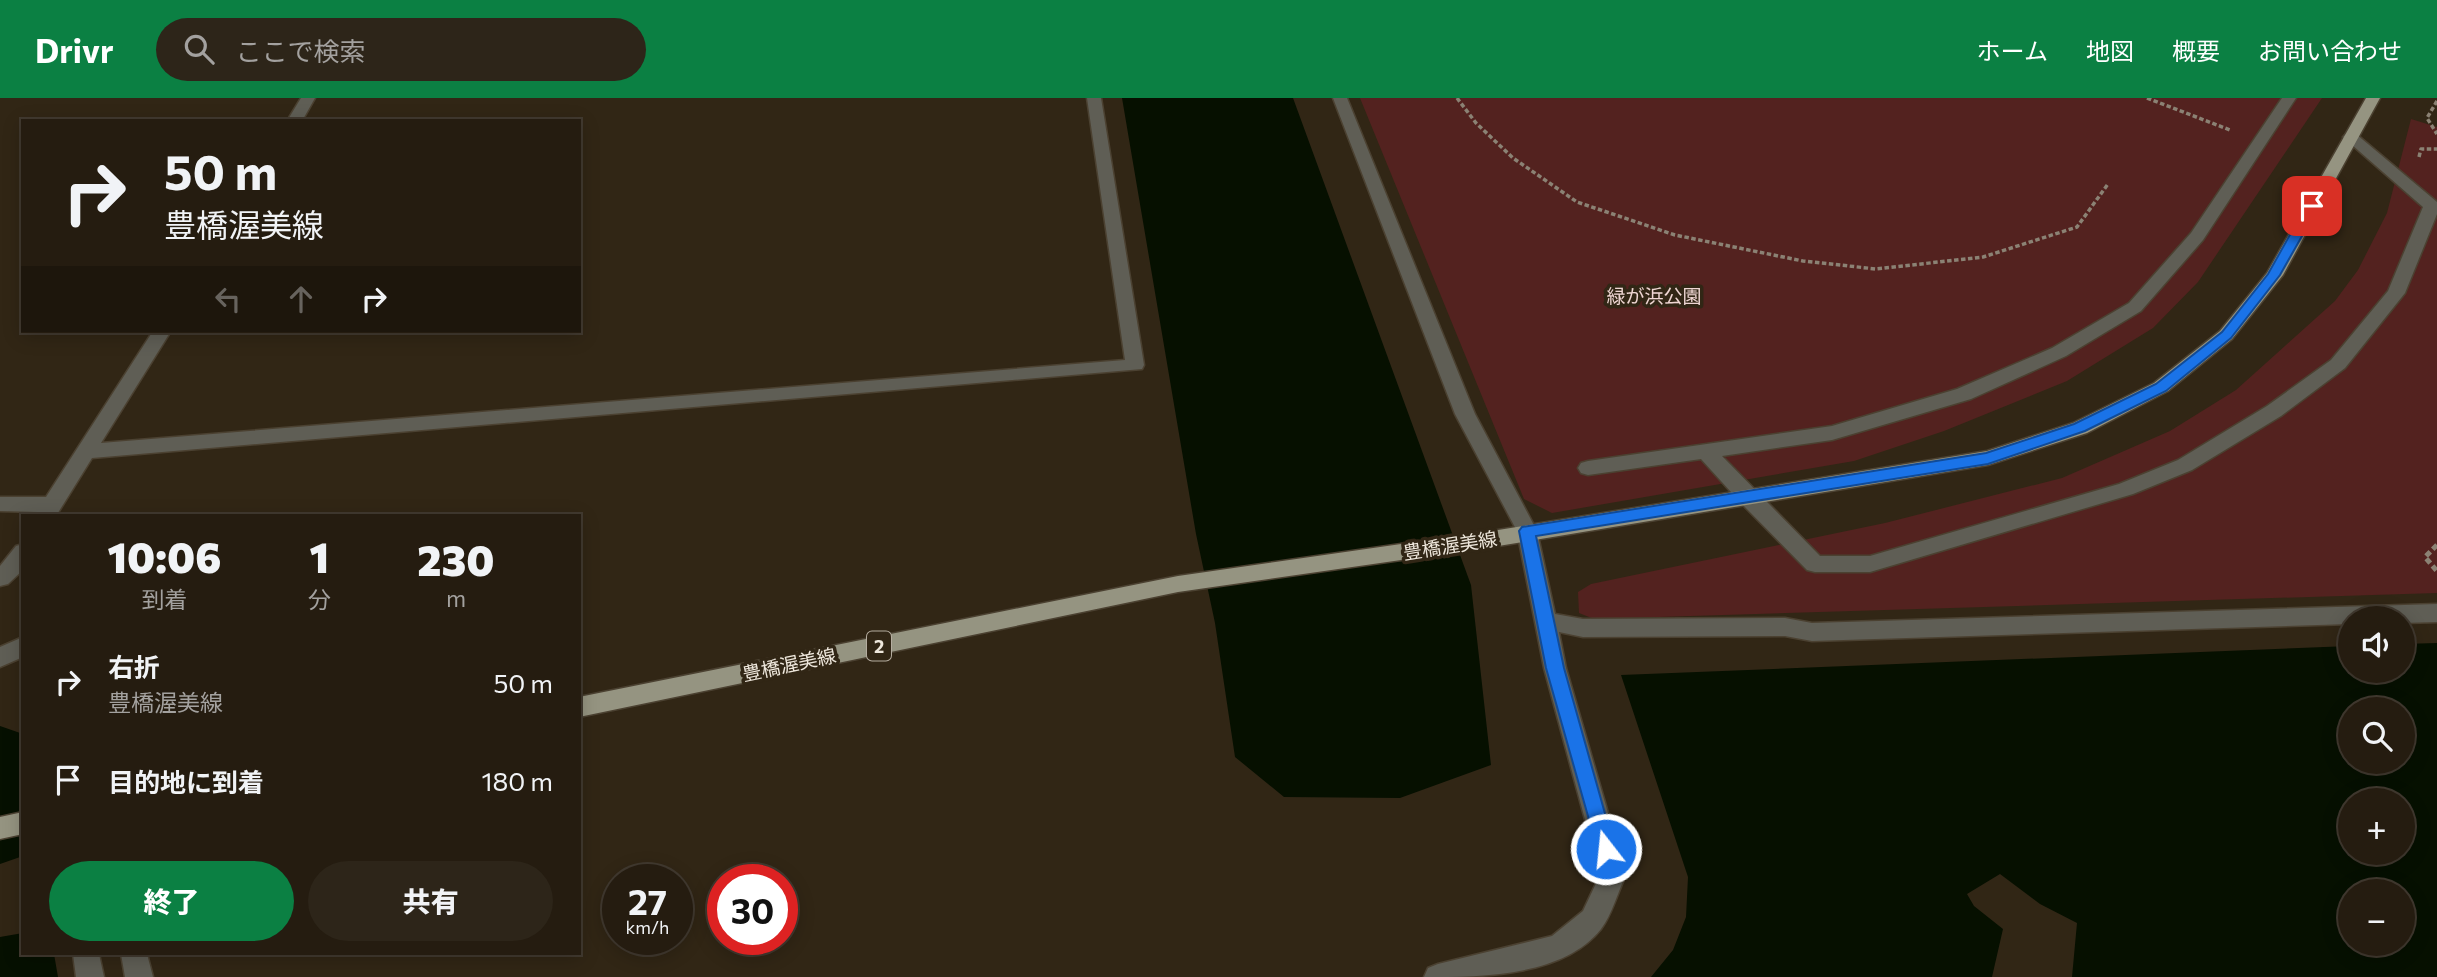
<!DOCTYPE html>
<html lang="ja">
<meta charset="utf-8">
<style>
:root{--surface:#251c10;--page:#2d2519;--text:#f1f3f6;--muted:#a3a19f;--line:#423a30;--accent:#0b8043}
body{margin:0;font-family:Commissioner,"Noto Sans JP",sans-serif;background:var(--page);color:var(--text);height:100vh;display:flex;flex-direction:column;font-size:26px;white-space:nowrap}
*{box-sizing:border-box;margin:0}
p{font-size:23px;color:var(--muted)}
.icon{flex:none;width:38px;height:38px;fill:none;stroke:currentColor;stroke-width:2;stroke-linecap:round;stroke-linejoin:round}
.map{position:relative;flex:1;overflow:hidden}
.sheet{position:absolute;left:21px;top:416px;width:560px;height:441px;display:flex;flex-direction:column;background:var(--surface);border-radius:0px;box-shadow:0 4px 18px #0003,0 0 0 2px var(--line)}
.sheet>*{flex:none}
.top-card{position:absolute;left:21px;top:21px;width:560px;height:214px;border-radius:0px;box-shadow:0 4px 18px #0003,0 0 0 2px var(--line);background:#251c10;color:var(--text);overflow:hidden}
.tools{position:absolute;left:2338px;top:508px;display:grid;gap:14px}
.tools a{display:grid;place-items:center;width:77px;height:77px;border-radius:50%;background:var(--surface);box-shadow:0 4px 18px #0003,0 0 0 2px var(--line);font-size:35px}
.speed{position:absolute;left:602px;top:766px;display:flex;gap:14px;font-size:35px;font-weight:700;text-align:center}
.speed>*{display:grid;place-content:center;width:91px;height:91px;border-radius:50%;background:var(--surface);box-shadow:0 4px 18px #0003,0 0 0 2px var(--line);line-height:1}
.speed small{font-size:18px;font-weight:400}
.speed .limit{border:10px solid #d22;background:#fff;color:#111}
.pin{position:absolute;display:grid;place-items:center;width:60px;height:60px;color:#fff;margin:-30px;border-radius:14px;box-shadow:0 4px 10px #0006}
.me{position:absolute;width:77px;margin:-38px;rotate:344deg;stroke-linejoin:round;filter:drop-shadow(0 0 5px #0008)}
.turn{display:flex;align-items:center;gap:24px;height:147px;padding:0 28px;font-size:32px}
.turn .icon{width:91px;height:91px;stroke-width:2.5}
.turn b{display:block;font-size:49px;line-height:60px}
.lanes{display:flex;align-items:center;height:66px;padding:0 28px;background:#0003;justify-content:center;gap:35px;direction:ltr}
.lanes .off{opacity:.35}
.eta{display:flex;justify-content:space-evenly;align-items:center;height:119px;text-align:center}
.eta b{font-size:42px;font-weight:800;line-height:49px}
.primary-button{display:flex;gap:14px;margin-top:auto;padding:14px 28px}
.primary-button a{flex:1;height:80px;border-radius:42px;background:var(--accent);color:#fff;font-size:28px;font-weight:800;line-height:80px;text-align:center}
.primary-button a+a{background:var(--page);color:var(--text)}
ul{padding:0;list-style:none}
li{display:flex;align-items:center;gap:21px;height:98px;padding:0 28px}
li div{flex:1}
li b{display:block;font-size:26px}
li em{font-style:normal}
header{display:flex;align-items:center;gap:42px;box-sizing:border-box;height:98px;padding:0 35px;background:var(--accent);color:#fff}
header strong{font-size:33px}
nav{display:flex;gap:38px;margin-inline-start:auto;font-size:24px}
.search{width:490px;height:63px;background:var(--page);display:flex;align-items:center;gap:18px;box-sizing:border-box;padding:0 24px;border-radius:38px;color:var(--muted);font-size:26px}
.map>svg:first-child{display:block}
.green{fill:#53221f}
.water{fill:#061000;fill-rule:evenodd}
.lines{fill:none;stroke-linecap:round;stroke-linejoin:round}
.river{fill:#061000;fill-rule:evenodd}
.minor-casing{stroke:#4b4131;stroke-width:3}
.major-casing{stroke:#4b4131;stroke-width:3}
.path-far1{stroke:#8b8274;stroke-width:3.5;stroke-dasharray:4.5 2.5;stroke-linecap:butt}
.path{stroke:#8b8274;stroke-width:5;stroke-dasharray:6 3.5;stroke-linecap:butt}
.minor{fill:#5f5e55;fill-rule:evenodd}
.major{fill:#959481;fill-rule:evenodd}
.route{fill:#1a73e8;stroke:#114b97;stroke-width:2}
.labels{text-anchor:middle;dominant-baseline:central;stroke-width:7;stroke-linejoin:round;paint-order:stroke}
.shield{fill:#312615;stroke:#b5ada0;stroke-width:2}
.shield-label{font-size:18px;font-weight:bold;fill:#eee7dc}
.park-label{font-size:19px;fill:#efd6d3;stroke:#312615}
.street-label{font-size:19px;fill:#eee7dc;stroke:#312615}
</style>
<header>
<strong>Drivr</strong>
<div class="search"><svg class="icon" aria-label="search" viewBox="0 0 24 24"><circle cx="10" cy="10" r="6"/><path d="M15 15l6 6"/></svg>ここで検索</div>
<nav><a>ホーム</a><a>地図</a><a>概要</a><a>お問い合わせ</a></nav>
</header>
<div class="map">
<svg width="2437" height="879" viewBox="0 0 2437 879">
<rect width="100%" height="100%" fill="#312615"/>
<path class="green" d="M1360,0H2322L2198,184L2153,230L2067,283L1944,333L1854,363L1552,415L1524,401Z
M2411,21L2437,29V495L1594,521L1579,515L1578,494L1591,486L1885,425L2062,380L2170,333L2236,292L2335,203L2358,172L2387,115Z"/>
<path class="water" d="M1122,0H1293L1471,487L1491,667L1400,700L1284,699L1235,659L1215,525L1196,436Z
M2437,545V879H2072L2077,825L2040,806L2000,776L1967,796L1974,808L2003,831L1992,879H1651L1673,852L1686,819L1688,779L1621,577L2350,548V572H2403V546ZM2350,611H2403V663H2350ZM2350,702H2403V754H2350ZM2350,793H2403V845H2350Z
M23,835V856H54L58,879H0V839Z"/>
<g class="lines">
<path class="river" d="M0,628L23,636V758L0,766Z"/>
<defs>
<path id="minor" d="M301,0H315L302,23H287Z
M1087,0H1101L1144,267L1142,271L92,360L56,418H35L37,414L0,413V399H46L153,233H171L101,345L1125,262Z
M1333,0H1347L1475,316L1537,433L1555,516L1583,521L1785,520L1812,525L2437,506V524L2403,525V520H2350V526L1812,543L1785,538L1583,539L1559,534L1566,570L1626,777C1618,793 1612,817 1601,831C1563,879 1480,879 1424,879L1428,870L1438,866L1552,838L1583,813L1600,777L1544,570L1517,433L1455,316Z
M2282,0H2296L2203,142L2141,213L2066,258L1971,301L1832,342L1722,358L1820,458H1870L2119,386L2178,362L2267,308L2331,262L2388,193L2423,109L2343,39L2346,36H2356L2437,104V116L2405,195L2345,270L2281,318L2192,372L2133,396L1870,474H1815L1807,472L1741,405L1701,361L1588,377L1581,375L1578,370L1581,365L1588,363L1832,328L1957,291L2052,250L2129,205L2191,135Z
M23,446V472L8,486L0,488V468L16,448Z
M23,539V559L0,569V549Z
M73,856H99L104,879H76Z
M121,856H147L153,879H125Z"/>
<path id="major" d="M2366,0H2380L2283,177L2232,241L2168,293L2087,335L1988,367L1492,449L1178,494L579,619V599L1178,478L1492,433L1987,353L2073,325L2154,285L2220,233L2267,175Z
M23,714V736L0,741V719Z"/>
</defs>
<use href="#minor" class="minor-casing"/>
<use href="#major" class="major-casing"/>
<path class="path-far1" d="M1457,0L1476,25L1513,60L1577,104L1675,137L1803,163L1876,171L1983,159L2077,129L2108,86
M2147,0L2230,32
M2437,3L2427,20L2437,36
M2419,59L2421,51H2437"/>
<path class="path" d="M2437,447L2425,459L2437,473"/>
<use href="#minor" class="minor"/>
<use href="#major" class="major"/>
</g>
<path class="route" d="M2312,104L2319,108L2280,177L2231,240L2166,293L2085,333L1988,366L1536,438L1564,570L1615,751L1613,757L1606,760L1599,757L1546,570L1519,433L1522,429L1986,355L2074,326L2156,286L2222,234L2268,176L2306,108Z"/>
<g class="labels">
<rect class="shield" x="867" y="533.5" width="24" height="29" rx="5"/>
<g class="shield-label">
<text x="879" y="548">2</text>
</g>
<g class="park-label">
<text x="1654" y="197">緑が浜公園</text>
</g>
<g class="street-label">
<text transform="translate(1450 447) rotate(-9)">豊橋渥美線</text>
<text transform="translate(789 566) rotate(-12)">豊橋渥美線</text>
</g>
</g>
</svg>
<div class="tools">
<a><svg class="icon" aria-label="sound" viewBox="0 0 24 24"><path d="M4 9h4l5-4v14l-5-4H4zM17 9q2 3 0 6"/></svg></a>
<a><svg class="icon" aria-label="search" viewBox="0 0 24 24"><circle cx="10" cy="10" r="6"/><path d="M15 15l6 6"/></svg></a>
<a>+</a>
<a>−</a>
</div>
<div class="speed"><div>27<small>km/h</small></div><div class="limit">30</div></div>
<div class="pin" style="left:2312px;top:108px;background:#d93025"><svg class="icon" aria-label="arrive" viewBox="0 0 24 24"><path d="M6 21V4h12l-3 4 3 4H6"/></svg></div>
<svg class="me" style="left:1606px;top:751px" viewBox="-20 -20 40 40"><circle r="17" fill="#1a73e8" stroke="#fff" stroke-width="3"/><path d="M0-11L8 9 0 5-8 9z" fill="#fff"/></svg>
<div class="top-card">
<div class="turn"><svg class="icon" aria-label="right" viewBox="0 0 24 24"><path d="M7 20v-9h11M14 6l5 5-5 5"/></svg><div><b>50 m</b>豊橋渥美線</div></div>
<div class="lanes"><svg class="icon off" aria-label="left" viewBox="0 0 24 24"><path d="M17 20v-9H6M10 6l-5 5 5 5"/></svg><svg class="icon off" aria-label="ahead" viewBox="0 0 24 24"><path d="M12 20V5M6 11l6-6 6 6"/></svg><svg class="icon" aria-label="right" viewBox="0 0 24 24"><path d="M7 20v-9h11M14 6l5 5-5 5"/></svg></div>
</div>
<section class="sheet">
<div class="eta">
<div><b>10:06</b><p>到着</p></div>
<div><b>1</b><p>分</p></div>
<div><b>230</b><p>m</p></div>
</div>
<ul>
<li><svg class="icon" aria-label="right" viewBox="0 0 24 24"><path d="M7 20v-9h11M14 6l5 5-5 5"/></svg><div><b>右折</b><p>豊橋渥美線</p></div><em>50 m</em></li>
<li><svg class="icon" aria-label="arrive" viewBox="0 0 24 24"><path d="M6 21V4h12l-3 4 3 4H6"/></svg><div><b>目的地に到着</b></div><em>180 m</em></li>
</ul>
<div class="primary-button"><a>終了</a><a>共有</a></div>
</section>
</div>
